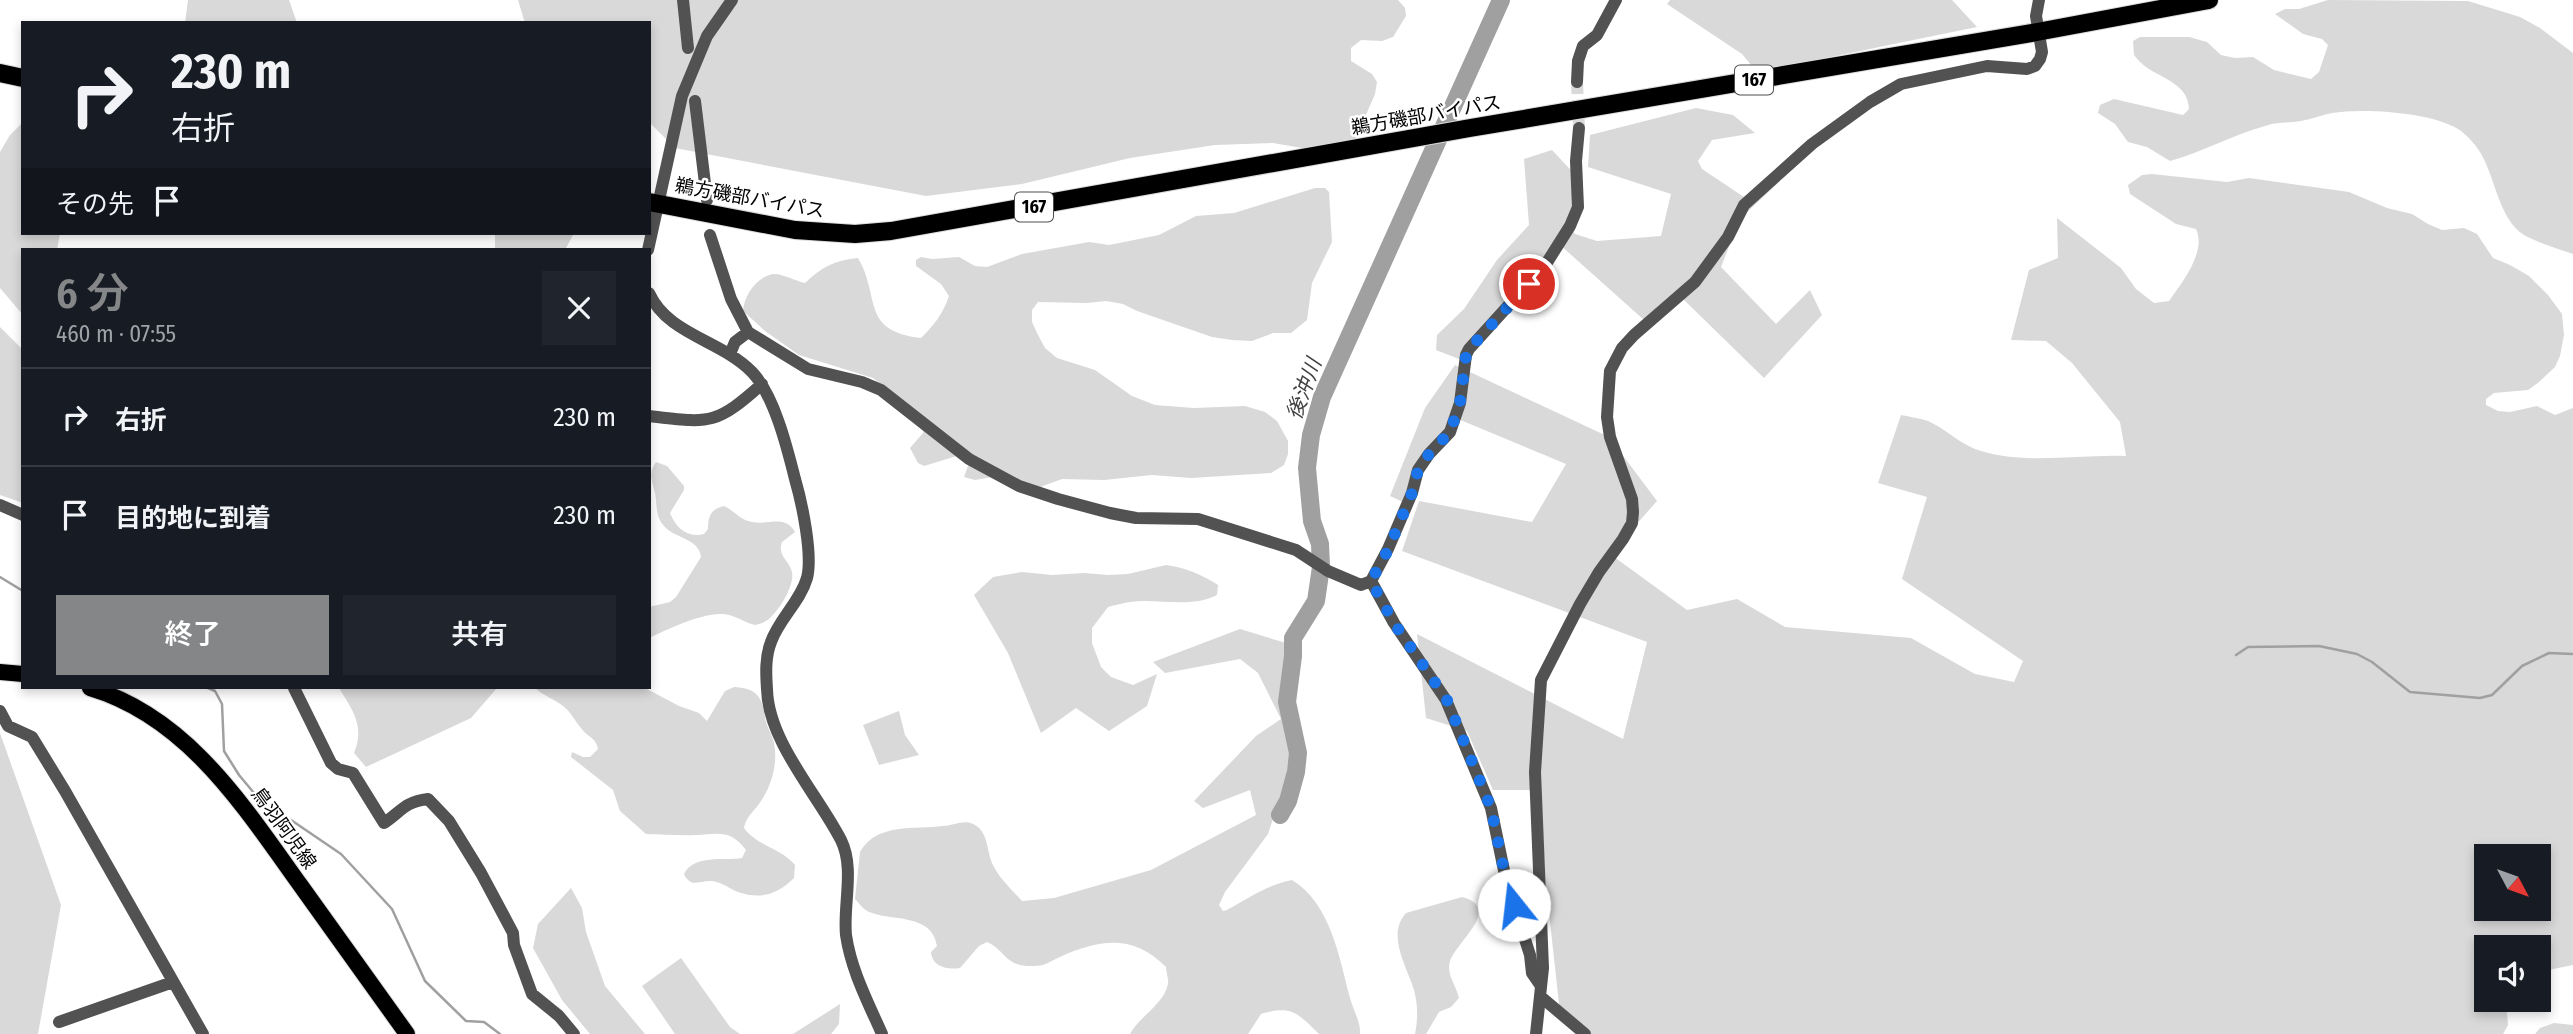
<!DOCTYPE html>
<html lang="ja">
<meta charset="utf-8">
<style>
:root{--surface:#171b24;--page:#20242c;--text:#f1f3f6;--muted:#9ea1a6;--line:#363941;--accent:#858687}
body{margin:0;font-family:"Fira Sans Condensed","Noto Sans JP",sans-serif;background:var(--page);color:var(--text);height:100vh;display:flex;flex-direction:column;font-size:26px;white-space:nowrap}
*{box-sizing:border-box;margin:0}
p{font-size:23px;color:var(--muted)}
.icon{flex:none;width:38px;height:38px;fill:none;stroke:currentColor;stroke-width:2;stroke-linecap:round;stroke-linejoin:round}
.map{position:relative;flex:1;overflow:hidden}
.details{position:absolute;left:21px;top:248px;width:630px;height:441px;display:flex;flex-direction:column;background:var(--surface);border-radius:0px;box-shadow:0 4px 10px #0003}
.details>*{flex:none}
.hud{position:absolute;left:21px;top:21px;width:630px;height:214px;border-radius:0px;box-shadow:0 4px 10px #0003;background:#171b24;color:var(--text);overflow:hidden}
.needle{width:46px;rotate:131deg}
.buttons{position:absolute;left:2474px;top:844px;display:grid;gap:14px}
.buttons a{display:grid;place-items:center;width:77px;height:77px;border-radius:0px;background:var(--surface);box-shadow:0 4px 10px #0003;font-size:35px}
.pin{position:absolute;display:grid;place-items:center;width:60px;height:60px;color:#fff;margin:-30px;border:4px solid #fff;border-radius:50%;box-shadow:0 2px 7px #0007}
.me{position:absolute;width:77px;margin:-38px;rotate:344deg;stroke-linejoin:round;filter:drop-shadow(0 0 5px #0008)}
.turn{display:flex;align-items:center;gap:24px;height:147px;padding:0 35px;font-size:32px}
.turn .icon{width:91px;height:91px;stroke-width:2.5}
.turn b{display:block;font-size:49px;line-height:60px}
.then{display:flex;align-items:center;height:66px;padding:0 35px;background:#0003;gap:14px;font-size:26px}
.round{display:grid;place-items:center;flex:none;width:74px;height:74px;border-radius:0px;background:var(--page)}
.headline{display:flex;align-items:center;justify-content:space-between;height:119px;padding:0 35px}
h1{font-size:42px;font-weight:600;line-height:52px;color:var(--accent)}
.cta{display:flex;gap:14px;margin-top:auto;padding:14px 35px}
.cta a{flex:1;height:80px;border-radius:0px;background:var(--accent);color:#fff;font-size:28px;font-weight:600;line-height:80px;text-align:center}
.cta a+a{background:var(--page);color:var(--text)}
ul{padding:0;list-style:none}
li{display:flex;align-items:center;gap:21px;height:98px;padding:0 35px;border-top:2px solid var(--line)}
li div{flex:1}
li b{display:block;font-size:26px}
li em{font-style:normal}
.map>svg:first-child{display:block}
.green{fill:#d9d9d9;fill-rule:evenodd}
.lines{fill:none;stroke-linecap:round;stroke-linejoin:round}
.stream{stroke:#a0a0a0;stroke-width:2.5}
.river{stroke:#a0a0a0;stroke-width:18}
.minor-tunnel{stroke:#d9d9d9;stroke-width:12;stroke-dasharray:12 6;stroke-linecap:butt}
.major-casing{stroke:#dbdbdb;stroke-width:18}
.highway-casing{stroke:#dbdbdb;stroke-width:20}
.minor{stroke:#525252;stroke-width:12}
.major{stroke:#000;stroke-width:16}
.highway{stroke:#000;stroke-width:18}
.route{stroke:#1a73e8;stroke-width:12;stroke-dasharray:0 21.6}
.labels{text-anchor:middle;dominant-baseline:central;stroke-width:5;stroke-linejoin:round;paint-order:stroke}
.shield{fill:#fff;stroke:#4c4c4c;stroke-width:2}
.shield-label{font-size:18px;font-weight:bold;fill:#000}
.street-label{font-size:19px;fill:#000;stroke:#fff}
.water-label{font-size:21px;font-style:italic;fill:#414141;stroke:#fff}
</style>
<div class="map">
<svg width="2573" height="1034" viewBox="0 0 2573 1034">
<rect width="100%" height="100%" fill="#fff"/>
<path class="green" d="M188,0H289L297,23H185Z
M518,0H1398L1405,8L1406,16L1393,37L1382,41L1361,40L1351,48V61L1372,74L1377,82L1375,94L1355,140L1308,149L1273,143L1215,145L1130,158L1022,184L926,196L675,148L649,122V23H525Z
M1670,0H1952L1977,27L1757,72L1742,54L1667,4Z
M2328,0L2468,1L2520,17L2540,28L2573,53V254C2557,248 2538,243 2524,235C2499,220 2495,176 2480,152C2475,144 2465,133 2458,129C2431,112 2363,108 2332,113C2322,115 2312,119 2301,121C2289,123 2277,122 2265,126C2232,135 2203,152 2170,161L2147,147L2128,142L2115,124L2098,113L2100,105L2114,99L2183,115L2189,109C2188,84 2163,79 2146,67C2142,64 2137,59 2134,55L2133,41L2140,37H2189L2207,42L2221,55L2235,58L2253,57L2274,70L2311,79L2319,72L2328,45L2322,39L2303,34L2275,14L2285,9H2299Z
M1696,108L1733,115L1755,133L1712,140L1698,161L1702,169L1744,197L1774,175L1780,181L1740,219L1721,267L1776,324L1810,290L1822,315L1764,378L1683,299L1644,320L1559,244L1459,359L1436,350L1437,335L1464,309L1497,260L1529,225L1524,159L1552,150L1582,182L1571,228L1575,234L1597,241L1661,236L1671,194L1588,167L1590,135Z
M23,122V233H60L57,250H23V315L0,288V152L10,135Z
M2152,174L2227,182L2249,178L2349,192L2387,208L2412,214L2428,224L2442,230L2464,228L2477,234L2493,258L2510,265L2529,276L2548,295L2562,314L2564,335L2560,356L2555,367L2539,382L2528,390L2494,393L2486,399V405L2498,411L2510,412L2537,406L2555,415L2573,408V965L2548,970L2539,974V947H2487V999H2506L2508,1025L2503,1034H1587L1560,1013L1545,876L1541,790H1493L1467,731L1426,718L1417,634L1623,739L1647,642L1402,551L1419,501L1532,522L1566,464L1458,419L1420,456L1405,503L1390,496L1425,408L1455,365L1609,437L1657,501L1610,554L1687,610L1737,599L1785,627L1911,638L1975,674L2014,682L2023,661L1902,579L1927,497L1878,483L1901,415C1910,417 1919,418 1928,421C1944,428 1958,442 1975,449C2022,466 2077,454 2126,456L2120,422L2072,363L2046,341L2011,340L2029,270L2058,258L2057,218L2121,268L2136,289L2154,303L2169,301C2181,284 2207,252 2196,229L2176,224L2130,194L2128,185L2142,175ZM2487,856H2539V908H2487Z
M1315,188H1325L1329,192L1332,242L1312,283L1307,320L1291,333H1273L1252,341L1232,340L1212,337L1137,311L1123,304L1106,301L1087,303L1038,302L1032,310V322L1038,335L1045,348L1057,358L1095,370L1132,396L1155,405L1194,408L1245,406L1265,412L1277,421L1288,441V454L1284,465L1271,473L1191,478L1152,475L1104,480L1062,479L1040,487L993,477L975,480L964,477L969,463L960,455L924,466L918,463L910,448L923,433L926,422L873,378L799,355L765,331L743,311C744,296 756,277 773,274C781,273 796,281 805,283C821,267 836,260 858,258C881,297 860,331 921,338C934,325 943,314 949,296L941,284L916,266V260L921,257L932,259L959,257L975,266L987,267L1022,254L1089,242L1109,245L1159,235L1196,216L1234,213Z
M495,233H574L565,250H495Z
M0,327L23,350V503L0,495Z
M656,462L667,466L684,486V490L670,513C676,528 687,538 704,534L708,529C708,516 711,509 724,506C733,510 739,518 748,521C766,527 784,513 795,532L782,542C777,556 789,560 792,572C795,586 777,614 766,621C763,623 759,624 755,625C746,623 738,617 729,615C709,609 668,629 649,638V607L670,602L676,597L701,557C699,538 675,539 664,526C654,515 658,502 654,489C651,478 649,472 656,462Z
M1166,565C1186,568 1201,574 1218,585L1217,595C1189,609 1159,598 1130,602C1123,603 1115,605 1108,607L1092,628V643L1101,667L1111,677L1133,685L1157,674L1147,706L1109,731L1076,708L1041,733L1008,653L974,595L993,577L1022,572L1052,575L1084,573L1108,575L1128,574Z
M1240,629L1286,643L1282,691L1291,754L1285,782L1268,834L1225,892L1219,905L1223,911L1227,910C1249,898 1267,885 1292,880C1331,904 1339,957 1350,998C1353,1010 1361,1022 1360,1034H1319C1298,1013 1291,1005 1261,1014L1248,1034H1130C1139,1017 1164,1004 1168,984C1169,980 1166,972 1166,967C1133,934 1100,939 1060,957C1051,961 1045,966 1034,966C1004,967 1007,951 987,942L979,946L960,968C948,970 932,967 931,952L937,946C932,912 889,922 867,911C862,908 859,903 855,899L860,852C877,822 915,830 943,826C957,825 967,817 979,828C988,837 987,851 992,863C998,877 1012,890 1022,901L1054,898L1151,870L1256,815L1250,790L1203,808L1194,801L1256,736L1281,719L1258,673L1240,659L1165,673L1153,662Z
M734,687C757,688 762,697 765,717C766,726 772,734 774,743C778,762 772,785 761,801C755,811 746,816 744,828C757,846 781,848 795,865L794,878C778,894 761,900 738,892C730,889 722,882 712,881C699,880 691,889 684,874C694,854 724,861 742,858L746,850C730,829 719,834 696,835C680,836 662,834 646,834L620,811L613,790L571,757L572,752L583,757H590L598,749C596,737 587,737 581,728C574,720 572,713 563,706C554,699 544,696 535,688H645L679,706L699,713L707,721L725,691Z
M339,688H497L471,718L366,767L354,753C365,726 353,711 339,688Z
M899,711L905,735L919,755L879,765L863,725Z
M0,733L61,905L38,1034H0Z
M571,888L582,908L586,932L605,986L645,1034H590L562,1000L533,948L538,924Z
M1462,897C1503,908 1457,941 1450,961C1446,974 1456,985 1459,998L1451,1007L1439,1012L1426,1034H1415C1418,1019 1418,1005 1414,990C1407,967 1386,935 1406,913Z
M681,958L730,1027L740,1034H675L642,986Z
M840,1004L839,1024L831,1034H793Z
M2554,1023L2573,1025V1034H2535L2540,1028Z"/>
<g class="lines">
<path class="stream" d="M0,577L23,591
M2236,655L2248,647L2319,646L2357,654L2372,662L2410,692L2480,698L2492,695L2522,666L2549,653L2573,654
M208,688L215,691L222,704L224,751L239,775L254,793L269,805L341,854L392,909L425,981L466,1021L484,1022L500,1034"/>
<path class="river" d="M1280,815L1288,801L1296,772L1298,753L1287,702L1293,656V638L1316,601L1321,567L1320,544L1312,521L1307,468L1311,435L1322,397L1501,0"/>
<path class="minor-tunnel" d="M688,48L695,101
M1577,82L1579,128"/>
<defs>
<path id="major" d="M0,672L23,674
M90,688C188,717 244,807 301,886C336,935 372,985 407,1034"/>
<path id="highway" d="M0,73L23,78
M649,202L795,230L855,234L891,231L1470,128L2037,32L2209,0"/>
</defs>
<use href="#major" class="major-casing"/>
<use href="#highway" class="highway-casing"/>
<path class="minor" d="M683,0L688,48
M1577,82L1578,61L1583,46L1597,35L1616,0
M695,101L707,200
M710,235L731,299L748,332L808,369L862,382L881,390L969,459L1019,486L1058,499L1110,513L1136,518L1198,519L1296,550L1328,571L1361,585L1371,581L1388,549L1412,493L1418,470L1429,454L1450,432L1460,403L1466,355L1469,349L1546,264L1570,226L1578,207L1576,161L1579,128
M648,250L682,96L707,36L732,0
M649,293C668,335 721,340 752,372C774,395 787,447 795,479C802,503 813,555 807,578C800,602 779,619 771,642C765,657 766,674 767,689C768,741 818,795 841,840C855,868 843,905 846,935C851,970 868,1002 882,1034
M730,354L735,342L748,332
M649,416C710,423 715,426 762,384
M0,505L23,515
M1371,581L1394,623L1446,700L1491,808L1506,880L1530,955L1532,973L1541,986
M294,688L331,763L338,769L353,773L384,823C402,811 404,802 428,799L449,821L481,873L513,933L514,945L532,994L559,1016L574,1034
M0,711L8,726L32,737L65,791L203,1034
M1540,996L1585,1034
M59,1022L173,982
M1536,1034L1543,968L1535,772L1541,680L1580,604L1599,572L1623,539L1632,523L1633,512L1632,499L1610,437L1607,417L1610,371L1622,348L1634,335L1695,282L1728,237L1744,205L1812,144L1870,102L1901,84L1987,66L2027,69L2035,66L2040,59L2042,52L2036,16L2039,0"/>
<use href="#major" class="major"/>
<use href="#highway" class="highway"/>
</g>
<g class="lines">
<path class="route" d="M1514,905L1506,880L1491,808L1447,700L1394,623L1371,581L1388,550L1412,493L1418,470L1429,454L1450,432L1460,403L1466,355L1469,349L1529,284"/>
</g>
<g class="labels">
<g class="shield">
<rect x="1735" y="65.5" width="38" height="29" rx="5"/>
<rect x="1015" y="192.5" width="38" height="29" rx="5"/>
</g>
<g class="shield-label">
<text x="1754" y="80">167</text>
<text x="1034" y="207">167</text>
</g>
<g class="street-label">
<text transform="translate(1426 115) rotate(-10)">鵜方磯部バイパス</text>
<text transform="translate(750 198) rotate(10)">鵜方磯部バイパス</text>
<text transform="translate(284 828) rotate(54)">鳥羽阿児線</text>
</g>
<g class="water-label">
<text transform="translate(1304 389) rotate(-70)">後沖川</text>
</g>
</g>
</svg>
<div class="buttons">
<a><svg class="needle" viewBox="-14 -14 28 28"><path d="M0-13l5 13h-10z" fill="#e53935"/><path d="M0 13l5-13h-10z" fill="#9ea1a6"/></svg></a>
<a><svg class="icon" aria-label="sound" viewBox="0 0 24 24"><path d="M4 9h4l5-4v14l-5-4H4zM17 9q2 3 0 6"/></svg></a>
</div>
<div class="pin" style="left:1529px;top:284px;background:#d93025"><svg class="icon" aria-label="arrive" viewBox="0 0 24 24"><path d="M6 21V4h12l-3 4 3 4H6"/></svg></div>
<svg class="me" style="left:1514px;top:905px" viewBox="-20 -20 40 40"><circle r="19" fill="#fff"/><path d="M0-13L10 11 0 6-10 11z" fill="#1a73e8"/></svg>
<div class="hud">
<div class="turn"><svg class="icon" aria-label="right" viewBox="0 0 24 24"><path d="M7 20v-9h11M14 6l5 5-5 5"/></svg><div><b>230 m</b>右折</div></div>
<div class="then">その先<svg class="icon" aria-label="arrive" viewBox="0 0 24 24"><path d="M6 21V4h12l-3 4 3 4H6"/></svg></div>
</div>
<section class="details">
<div class="headline"><div><h1>6 分</h1><p>460 m · 07:55</p></div><a class="round"><svg class="icon" aria-label="close" viewBox="0 0 24 24"><path d="M6 6l12 12M18 6L6 18"/></svg></a></div>
<ul>
<li><svg class="icon" aria-label="right" viewBox="0 0 24 24"><path d="M7 20v-9h11M14 6l5 5-5 5"/></svg><div><b>右折</b></div><em>230 m</em></li>
<li><svg class="icon" aria-label="arrive" viewBox="0 0 24 24"><path d="M6 21V4h12l-3 4 3 4H6"/></svg><div><b>目的地に到着</b></div><em>230 m</em></li>
</ul>
<div class="cta"><a>終了</a><a>共有</a></div>
</section>
</div>
